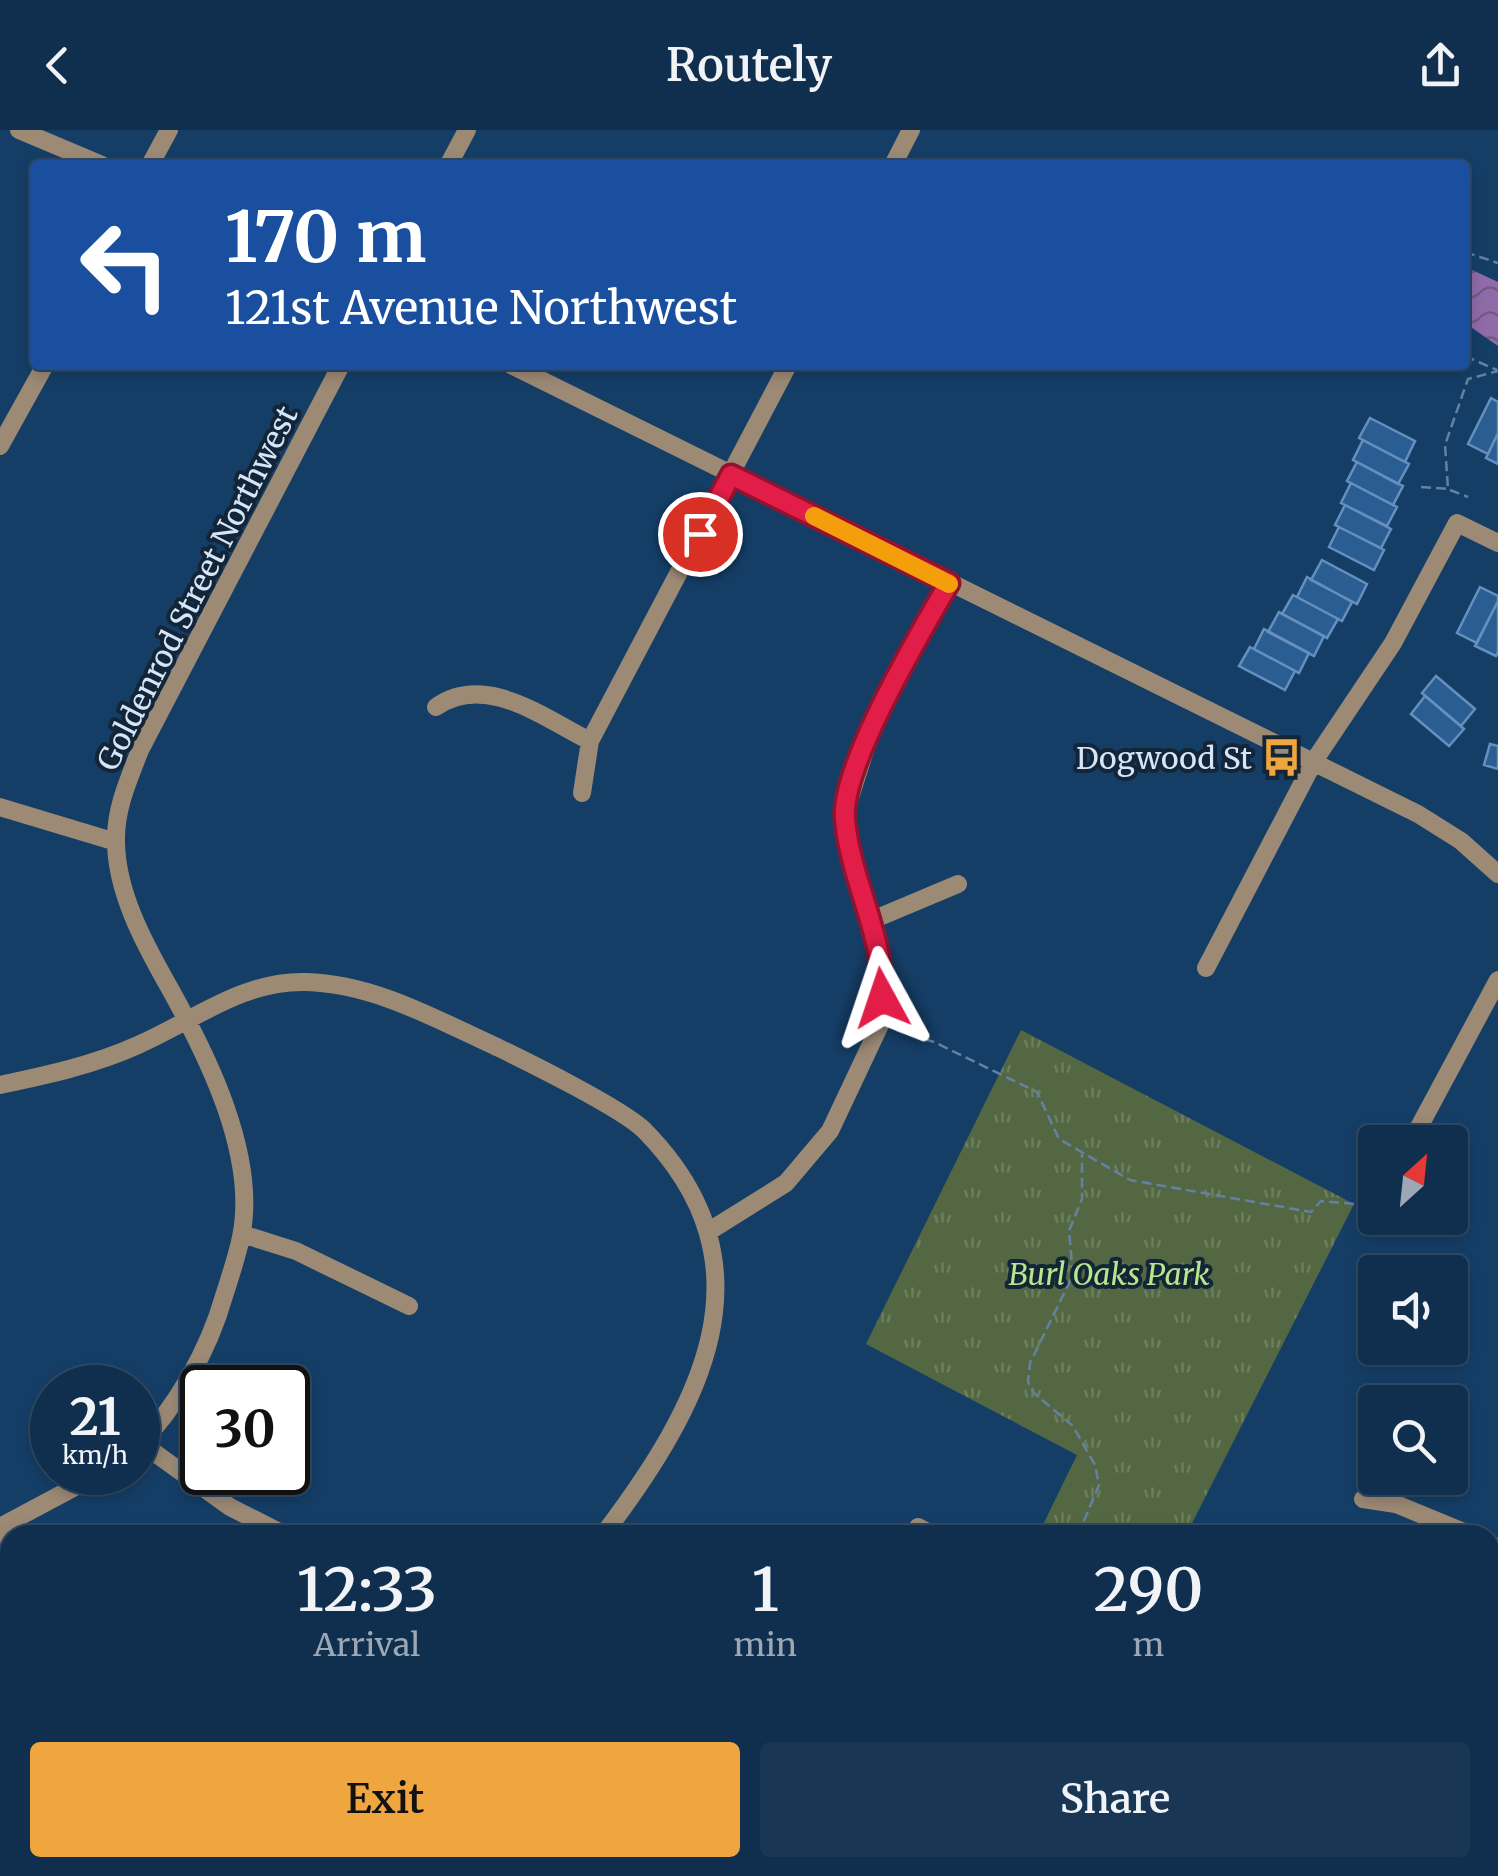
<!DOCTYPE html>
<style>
:root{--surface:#102e4d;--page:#193654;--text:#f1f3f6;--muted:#9ca8b6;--line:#304a65;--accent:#f0a63f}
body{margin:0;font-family:Merriweather,serif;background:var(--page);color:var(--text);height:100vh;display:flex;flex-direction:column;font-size:38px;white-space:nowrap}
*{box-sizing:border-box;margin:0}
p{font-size:32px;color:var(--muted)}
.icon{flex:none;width:55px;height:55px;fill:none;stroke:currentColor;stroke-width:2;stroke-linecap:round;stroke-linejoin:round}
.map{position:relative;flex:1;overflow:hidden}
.details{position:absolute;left:0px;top:1395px;width:1500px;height:352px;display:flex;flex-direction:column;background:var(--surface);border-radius:30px 30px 0 0;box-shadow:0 5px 15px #0003,0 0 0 2px var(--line)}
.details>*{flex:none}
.banner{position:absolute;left:30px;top:30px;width:1440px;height:210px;border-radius:10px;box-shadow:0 5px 15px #0003,0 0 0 2px var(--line);background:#1a4fa0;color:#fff;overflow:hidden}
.needle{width:65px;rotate:27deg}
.controls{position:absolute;left:1358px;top:995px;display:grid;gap:20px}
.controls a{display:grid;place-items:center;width:110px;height:110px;border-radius:10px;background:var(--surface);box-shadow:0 5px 15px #0003,0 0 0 2px var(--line);font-size:50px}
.speed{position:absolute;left:30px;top:1235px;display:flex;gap:20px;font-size:50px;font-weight:700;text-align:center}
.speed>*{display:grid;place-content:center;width:130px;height:130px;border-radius:50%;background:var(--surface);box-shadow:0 5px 15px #0003,0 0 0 2px var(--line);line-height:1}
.speed small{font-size:25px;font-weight:400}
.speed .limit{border:5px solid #111;border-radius:15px;background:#fff;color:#111}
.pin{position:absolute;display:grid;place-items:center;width:85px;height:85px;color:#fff;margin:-42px;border:5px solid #fff;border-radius:50%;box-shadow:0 2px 10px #0007}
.me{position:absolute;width:110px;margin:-55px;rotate:355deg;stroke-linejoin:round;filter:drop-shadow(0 0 8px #0008)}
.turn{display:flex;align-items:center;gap:35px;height:210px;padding:0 30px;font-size:45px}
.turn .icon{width:130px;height:130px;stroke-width:2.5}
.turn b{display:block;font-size:70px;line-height:85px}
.eta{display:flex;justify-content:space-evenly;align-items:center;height:170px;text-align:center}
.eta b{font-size:60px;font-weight:600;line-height:70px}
.button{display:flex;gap:20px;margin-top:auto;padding:20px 30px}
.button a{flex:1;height:115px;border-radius:10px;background:var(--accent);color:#111;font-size:40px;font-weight:600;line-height:115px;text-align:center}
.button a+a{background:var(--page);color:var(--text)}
header{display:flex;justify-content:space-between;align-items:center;height:130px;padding:0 30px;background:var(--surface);font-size:45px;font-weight:600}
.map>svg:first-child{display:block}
.park{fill:url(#park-tufts)}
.water{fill:url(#water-waves)}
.building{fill:#2a5d91;stroke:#658fbd;stroke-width:2.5}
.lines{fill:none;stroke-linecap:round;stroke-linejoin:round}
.path{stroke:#6382a3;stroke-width:2.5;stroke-dasharray:10 5;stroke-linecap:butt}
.minor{stroke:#9c8a75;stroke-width:18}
.route-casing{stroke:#92132f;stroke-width:25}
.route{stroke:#e11d48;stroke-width:18}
.slow{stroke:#f59e0b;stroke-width:18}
.labels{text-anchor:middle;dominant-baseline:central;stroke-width:8;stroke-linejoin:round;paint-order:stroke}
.street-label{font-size:30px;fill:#d4e6fa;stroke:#132537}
.poi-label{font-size:30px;fill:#d4e6fa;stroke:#132537;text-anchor:end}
.park-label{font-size:30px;font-style:italic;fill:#b6e78a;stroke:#132537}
</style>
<header><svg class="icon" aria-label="back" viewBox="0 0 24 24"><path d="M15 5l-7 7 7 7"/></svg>Routely<svg class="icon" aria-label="share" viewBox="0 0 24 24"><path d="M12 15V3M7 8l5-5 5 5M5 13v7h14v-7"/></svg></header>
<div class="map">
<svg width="1498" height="1746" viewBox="0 0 1498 1746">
<defs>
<pattern id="park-tufts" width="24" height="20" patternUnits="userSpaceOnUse" patternTransform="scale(2.5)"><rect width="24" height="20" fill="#536842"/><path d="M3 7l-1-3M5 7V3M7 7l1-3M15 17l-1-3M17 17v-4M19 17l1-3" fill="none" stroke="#6b7e5e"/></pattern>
<pattern id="water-waves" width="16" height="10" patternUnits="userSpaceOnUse" patternTransform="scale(2.5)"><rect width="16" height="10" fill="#906ba8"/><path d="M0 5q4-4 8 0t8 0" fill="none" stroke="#705c83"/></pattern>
</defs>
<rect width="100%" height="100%" fill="#153e67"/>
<path class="park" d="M1021,900L1354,1074L1186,1405H1038L1077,1325L866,1214Z"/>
<path class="water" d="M1470,139L1498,152V216L1465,193V140Z"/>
<path class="building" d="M1491,268L1498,272V303L1488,324L1468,314Z
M1370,288L1415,311L1405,332L1359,308Z
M1498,303V334L1486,328Z
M1363,310L1409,334L1398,354L1353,330Z
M1357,332L1403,356L1393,375L1347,351Z
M1351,353L1397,377L1387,396L1341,373Z
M1345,375L1391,399L1381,418L1335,395Z
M1339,397L1384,420L1374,440L1329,417Z
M1322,430L1367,454L1357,474L1311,450Z
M1307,447L1352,472L1342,491L1297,467Z
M1480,457L1498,466V471L1477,513L1457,503Z
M1293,465L1338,489L1327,508L1282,484Z
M1498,471V522L1496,526L1475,516Z
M1279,482L1324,506L1314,526L1268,502Z
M1264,499L1309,523L1299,543L1254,519Z
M1250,517L1295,541L1285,560L1239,536Z
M1436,546L1475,579L1461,596L1422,563Z
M1425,566L1464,599L1449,616L1411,584Z
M1490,614L1498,616V639L1484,635Z"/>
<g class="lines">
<path class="path" d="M1465,122L1498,133
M1465,226L1497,240
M1421,357L1448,359L1445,315L1468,249L1498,241
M1450,360L1468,367
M896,900L934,912L1037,962L1059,1009L1130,1050L1311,1082L1321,1071L1354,1074L1375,1064
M1078,1405L1099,1355L1095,1335L1073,1296L1034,1263L1028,1252L1030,1233L1073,1145L1069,1101L1082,1069V1024"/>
<path class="minor" d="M19,0L102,35
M450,32L467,0
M150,35L169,0
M893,35L911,0
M511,235L1418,684L1461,711L1498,744
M0,316L45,235
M436,577C485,542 544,588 590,611
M582,663L590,611L788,235
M0,677L116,712
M870,791L958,754
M1206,838L1314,631L1393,513L1457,393L1498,413
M0,955C47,945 94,935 138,915C193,891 243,850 306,852C376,854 437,890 499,918C530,933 621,978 644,1000C778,1136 700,1277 603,1405
M1411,1012L1498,850
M711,1100L786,1053L830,1001L880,895L883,840L844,686L871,602L949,453
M242,1104L296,1121L409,1176
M141,1313L230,1377L285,1405
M138,1316C177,1277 209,1219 224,1166C230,1147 237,1127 241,1107C258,1026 207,925 169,857C144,813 115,760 116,708C116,677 129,649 140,620L341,235
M1363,1369L1396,1374L1471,1405
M5,1396L10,1430
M0,1397L103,1342
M913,1405L918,1397L933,1405
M1490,1414L1498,1418
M0,1647L10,1604
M388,1738L392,1746
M1278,1738L1296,1746
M287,1746L296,1738
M735,1746L738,1738
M1242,1746L1246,1738"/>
</g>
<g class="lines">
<defs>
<path id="route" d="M700,404L731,345L949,453C921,502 840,637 845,689C850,750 885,806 882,868"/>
</defs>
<use href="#route" class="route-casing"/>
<use href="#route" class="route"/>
<path class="slow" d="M814,386L949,454"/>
</g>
<defs>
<symbol id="bus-bare" viewBox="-9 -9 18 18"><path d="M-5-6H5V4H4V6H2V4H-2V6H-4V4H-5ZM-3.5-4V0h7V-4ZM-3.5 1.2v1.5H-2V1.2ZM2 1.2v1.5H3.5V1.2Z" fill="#f0a63f" stroke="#132537" stroke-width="2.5" paint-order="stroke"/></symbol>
</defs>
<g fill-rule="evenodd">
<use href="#bus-bare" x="1254" y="600" width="55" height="55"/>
</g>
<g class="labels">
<g class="street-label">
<text transform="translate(197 458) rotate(-63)">Goldenrod Street Northwest</text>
</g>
<g class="poi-label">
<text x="1252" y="628">Dogwood St</text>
</g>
<g class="park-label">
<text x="1109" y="1144">Burl Oaks Park</text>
</g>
</g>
</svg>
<div class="controls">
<a><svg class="needle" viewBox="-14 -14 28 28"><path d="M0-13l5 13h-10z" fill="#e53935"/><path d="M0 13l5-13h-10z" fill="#9ca8b6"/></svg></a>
<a><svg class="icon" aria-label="sound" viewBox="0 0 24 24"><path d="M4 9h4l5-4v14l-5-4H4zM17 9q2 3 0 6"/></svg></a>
<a><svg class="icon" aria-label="search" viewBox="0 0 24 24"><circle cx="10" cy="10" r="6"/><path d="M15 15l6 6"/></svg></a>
</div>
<div class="speed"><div>21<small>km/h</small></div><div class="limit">30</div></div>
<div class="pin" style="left:700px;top:404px;background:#d93025"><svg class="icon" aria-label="arrive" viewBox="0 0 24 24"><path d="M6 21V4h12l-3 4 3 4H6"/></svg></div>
<svg class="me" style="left:882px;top:868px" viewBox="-20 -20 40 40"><path d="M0-17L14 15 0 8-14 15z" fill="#e11d48" stroke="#fff" stroke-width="4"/></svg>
<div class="banner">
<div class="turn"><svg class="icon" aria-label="left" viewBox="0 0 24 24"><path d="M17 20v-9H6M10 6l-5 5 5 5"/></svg><div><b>170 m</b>121st Avenue Northwest</div></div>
</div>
<section class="details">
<div class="eta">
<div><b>12:33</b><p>Arrival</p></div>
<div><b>1</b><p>min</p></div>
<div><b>290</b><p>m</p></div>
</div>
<div class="button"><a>Exit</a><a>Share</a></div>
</section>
</div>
